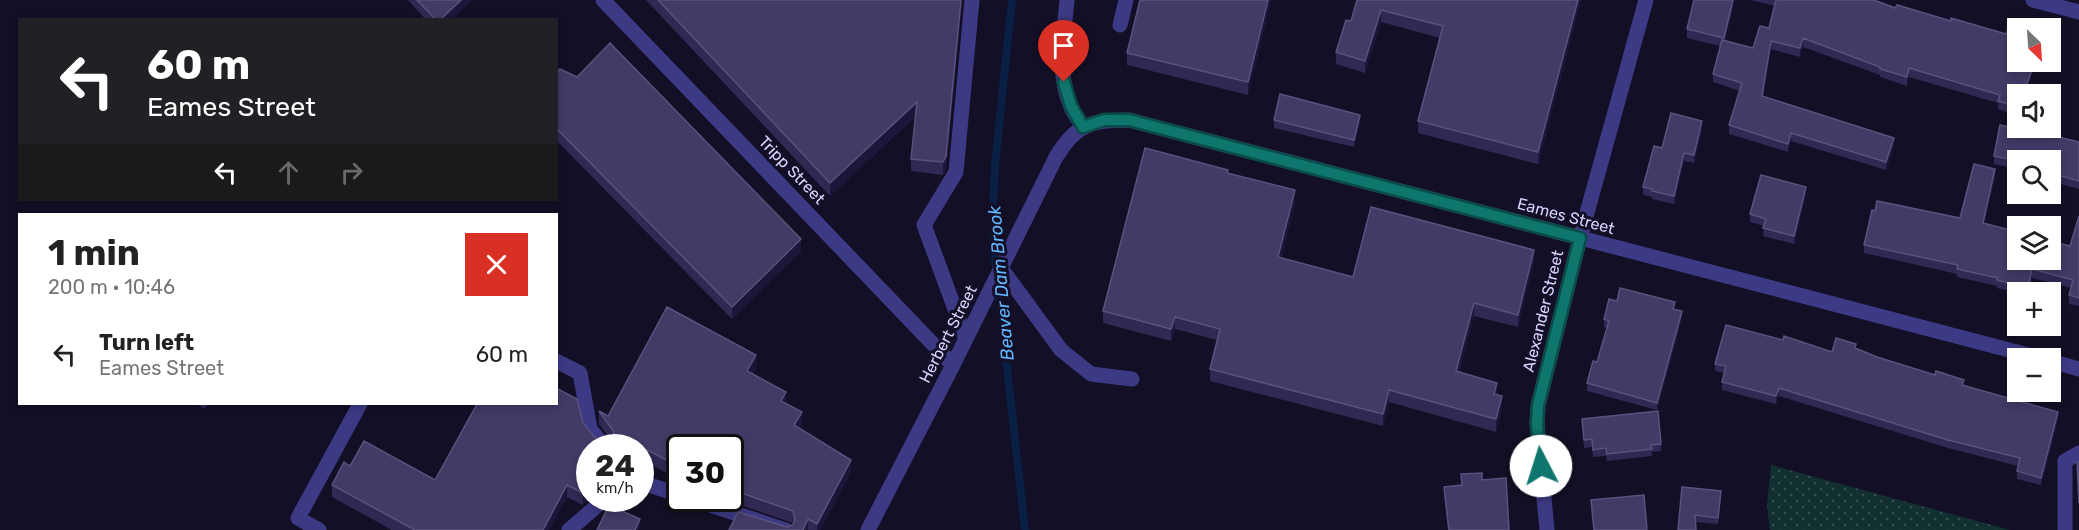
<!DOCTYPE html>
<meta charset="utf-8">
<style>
:root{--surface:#fff;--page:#f6f6f6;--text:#222;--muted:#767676}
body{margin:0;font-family:Rubik,sans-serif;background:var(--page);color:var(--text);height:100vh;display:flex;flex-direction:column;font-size:22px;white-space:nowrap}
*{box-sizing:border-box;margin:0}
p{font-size:20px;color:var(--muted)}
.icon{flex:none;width:33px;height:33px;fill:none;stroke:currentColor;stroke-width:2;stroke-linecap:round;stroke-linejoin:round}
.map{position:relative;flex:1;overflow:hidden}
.details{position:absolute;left:18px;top:213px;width:540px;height:192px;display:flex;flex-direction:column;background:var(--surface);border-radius:0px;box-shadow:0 3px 9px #0003}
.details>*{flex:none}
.guide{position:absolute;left:18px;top:18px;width:540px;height:183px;border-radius:0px;box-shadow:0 3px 9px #0003;background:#202124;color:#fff;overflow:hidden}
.needle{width:39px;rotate:155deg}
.buttons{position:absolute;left:2007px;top:18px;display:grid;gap:12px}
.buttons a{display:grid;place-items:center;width:54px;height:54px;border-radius:0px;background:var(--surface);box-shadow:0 3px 9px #0003;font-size:30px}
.speed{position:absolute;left:576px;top:434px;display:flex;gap:12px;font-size:30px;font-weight:700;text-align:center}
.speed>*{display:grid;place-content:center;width:78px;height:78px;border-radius:50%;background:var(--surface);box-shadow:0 3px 9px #0003;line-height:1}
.speed small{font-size:15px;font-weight:400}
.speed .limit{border:3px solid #111;border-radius:9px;background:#fff;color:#111}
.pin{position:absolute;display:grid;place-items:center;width:51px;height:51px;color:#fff;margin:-62px -26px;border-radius:50% 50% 50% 0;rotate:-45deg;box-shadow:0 0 6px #0007}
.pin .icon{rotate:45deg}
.me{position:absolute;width:66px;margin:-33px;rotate:355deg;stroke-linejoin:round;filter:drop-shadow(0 0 4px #0008)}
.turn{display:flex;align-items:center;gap:21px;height:126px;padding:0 30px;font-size:27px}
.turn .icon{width:78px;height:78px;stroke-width:2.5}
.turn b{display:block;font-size:42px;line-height:51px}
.lanes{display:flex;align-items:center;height:57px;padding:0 30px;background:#0003;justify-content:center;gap:30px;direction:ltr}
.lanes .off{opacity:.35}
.round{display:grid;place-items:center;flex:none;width:63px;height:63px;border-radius:0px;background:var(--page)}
.head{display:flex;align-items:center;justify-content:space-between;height:102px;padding:0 30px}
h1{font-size:36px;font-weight:700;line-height:45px}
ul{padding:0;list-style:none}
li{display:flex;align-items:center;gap:18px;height:78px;padding:0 30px}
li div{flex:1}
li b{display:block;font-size:22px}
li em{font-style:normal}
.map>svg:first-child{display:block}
.park{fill:url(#park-dots)}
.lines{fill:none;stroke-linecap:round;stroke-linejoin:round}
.stream{stroke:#0a1f44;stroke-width:8}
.minor{stroke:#3d3a85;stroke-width:15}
.wall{fill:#312854}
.shaded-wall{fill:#1d163a}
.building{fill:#433a66;stroke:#5a527e;stroke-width:1.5}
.route-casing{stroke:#0a4d48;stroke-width:15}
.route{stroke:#0f766e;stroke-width:10}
.labels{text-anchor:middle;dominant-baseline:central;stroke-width:6;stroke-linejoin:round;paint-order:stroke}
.street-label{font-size:16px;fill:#d9d4ff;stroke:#130f26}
.water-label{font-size:18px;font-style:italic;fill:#62b6ff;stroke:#130f26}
</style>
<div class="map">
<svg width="2079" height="530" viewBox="0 0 2079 530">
<defs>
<pattern id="park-dots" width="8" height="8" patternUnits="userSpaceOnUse" patternTransform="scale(1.5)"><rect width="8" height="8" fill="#12302f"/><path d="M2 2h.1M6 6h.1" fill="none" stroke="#344d4e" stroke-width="1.8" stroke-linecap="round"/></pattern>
</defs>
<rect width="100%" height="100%" fill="#130f26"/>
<path class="park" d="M1771,465L2010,530H1770L1767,505Z"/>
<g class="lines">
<path class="stream" d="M1012,0L995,165L993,210L995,258L1025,530"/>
<path class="minor" d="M603,0L953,365
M1067,0C1064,35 1056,73 1071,107C1074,114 1079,120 1083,127
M2033,0L2079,12
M1120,25L1126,0
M1001,268L1061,350L1091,374L1132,379
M966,339L924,225L956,172L972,0
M556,361L580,373L590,429L605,447
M2050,361L2079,369
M640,482L680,495
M689,498L786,530
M319,530L298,518L360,404
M569,530L606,498
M868,530L953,365L1056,157C1076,124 1091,120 1129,120L2040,358
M1547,530L1537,424L1538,406L1580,238L1646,0
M2065,530V461L2079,453"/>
</g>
<path class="wall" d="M408,0H472L451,20H426Z
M646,0H962L946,169L943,175L911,171V159L916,116L830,196Z
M1140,0H1271L1248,95L1127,65V53Z
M1357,0H1581L1538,164L1418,133V121L1440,38L1381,22L1365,73L1336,64V52L1351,21Z
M1735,0L1725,41L1753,48L1769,28L1775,6L1750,0H1874L2018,62H2035V68L2018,94V116L1998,109V103L1909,77L1907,86L1880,77V75L1803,47L1800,57L1771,49L1763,96L1894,146L1886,170L1791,141L1788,152L1729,134V125L1740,91L1713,82V74L1720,46L1687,38V29Z
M556,74L801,251L732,319L556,140Z
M1274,120L1360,122L1354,147L1274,128Z
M1702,129L1694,163L1684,161L1674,204L1652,199V197L1643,195V187L1662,148Z
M2079,142V189L2050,181V160H2018V169L1994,164V156Z
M1228,173L1295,203L1281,258L1353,277L1534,262L1518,327L1474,316L1459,372L1497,395L1502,408L1496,432L1389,402L1383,426L1210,381V369L1217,340L1175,329L1171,341L1103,323V311Z
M1995,177L1984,223L2070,246L2079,216V306L2069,304V295L2071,288L2032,278L2029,292L2018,293L1997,288V286L1957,277V274L1864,253V245L1960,218Z
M1806,194L1794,244L1763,236L1764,226L1750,222V214Z
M1617,301L1675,310L1682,319L1657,410L1587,391V383L1597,362L1607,328L1604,327V319Z
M1783,340L1832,352L1856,348L1877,357L1964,385L2058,420L2041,485L2017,479V471L2018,466L1948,448L1779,396L1776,404L1722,390V382L1724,373L1715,371V364Z
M756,367L753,374L786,404L802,424L799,428L851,472L820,530H729L787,527L793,524V523L720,498H730V447H680V480L640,459V447H590L583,505L567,497L549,530H392L332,497V485L350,466L435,480L583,423L598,441L606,444L612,441L599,424V411L608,416Z
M197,404H208L204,409Z
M1582,419L1661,444V451L1652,452V456L1607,461L1606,456L1593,457L1592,447L1584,448Z
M1482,480L1509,530H1448L1444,494V487L1462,485Z
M1682,487L1721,497L1718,524L1696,522Z"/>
<path class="shaded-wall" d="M461,0H472L451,20H440Z
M961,0H962L946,169L943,175V162Z
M1268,0H1271L1248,95V82Z
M1578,0H1581L1538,164V152Z
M1733,0H1735L1724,47V38Z
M1381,10V22L1365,73V61Z
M1803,38V47L1800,57V48Z
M1771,41V49L1762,104V96Z
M2035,62V68L2026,94H2023Z
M1909,68V77L1907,86V77Z
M917,102V115L830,196V183Z
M1360,115V122L1354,147V140Z
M1702,121V129L1694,163V155Z
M1791,133V141L1788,152V144Z
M1894,138V146L1886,170V162Z
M1684,153V161L1674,204V196Z
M1995,169V177L1983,231V223Z
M1806,187V194L1794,244V236Z
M1295,190V203L1278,270V257Z
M801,239V251L732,319V307Z
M1534,250V262L1518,327V315Z
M2032,269V278L2029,292H2028V288Z
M1474,303V316L1456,384V371Z
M1682,311V319L1657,410V403Z
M1175,317V329L1171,341V329Z
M756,355V367L747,383V371Z
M1497,383V395L1494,394Z
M1779,388V396L1776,404V396Z
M1389,390V402L1383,426V414Z
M786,392V404L781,401Z
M1502,396V408L1496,432V419Z
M802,412V424L794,438V425Z
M2058,412V420L2041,485V478Z
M622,437V447H617Z
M851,460V472L820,530H817V524Z
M567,485V497L549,530H543Z
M590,487V498H591L583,505V493Z
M640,519V527L638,530H635Z
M808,519V530H803Z"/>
<path class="building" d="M417,0H461L440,20H436Z
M658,0H961L946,156L943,162L911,159L917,102L830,183Z
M1140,0H1268L1248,82L1127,53Z
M1357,0H1578L1538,152L1418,121L1443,26L1381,10L1365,61L1336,52L1346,20L1351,21Z
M1694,0H1733L1724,38L1687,29Z
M1776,0H1874L1895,8L1897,5L1951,21V18L2006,34L2011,20L2033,28H2018V62H2035L2023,94H2018V107L1998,101L2000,95L1909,68L1907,77L1880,69V67L1803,38L1800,48L1771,41L1762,96L1894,138L1886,162L1791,133L1788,144L1729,125L1742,83L1713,74L1722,40L1753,48L1760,26L1769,28Z
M610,43L801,239L732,307L556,128V74L560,69L577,77Z
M1280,94L1360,115L1354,140L1274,120Z
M1671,113L1702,121L1694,155L1684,153L1674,196L1652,191V189L1643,187L1654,146L1662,148Z
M2000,125L2054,137L2055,136L2079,142V181L2050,173V160L2018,161L1994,156Z
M1145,148L1228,170L1227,173L1295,190L1278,257L1353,277L1371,207L1534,250L1518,315L1474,303L1456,371L1497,383L1494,394L1502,396L1496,419L1389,390L1383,414L1210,369L1220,329L1175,317L1171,329L1103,311Z
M1974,164L1995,169L1983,223L2018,232V260H2050V241L2070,246L2079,216V298L2069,295L2073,280L2032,269L2028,288L1997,280L1998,278L1957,269L1958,265L1864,245L1872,210L1875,211L1877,201L1960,218Z
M1761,175L1806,187L1794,236L1763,228L1766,219L1750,214Z
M1620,288L1675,302L1673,309L1682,311L1657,403L1587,383L1593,361L1597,362L1609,321L1604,319L1609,299L1617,301Z
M667,307L756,355L747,371L786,392L781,401L802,412L794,425L851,460L817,524L808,519L803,530H729L738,512L787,527L793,525L795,520L793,511L730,489V447H680V467L622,437L617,447H590V487L583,493L567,485L543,530H415L332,485L344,462L350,466L364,441L435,480L477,404H556V388L577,399L583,423L598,441L606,444L612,442L614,432L599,411L608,416Z
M1726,325L1783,340L1784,336L1832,352L1836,338L1856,344L1855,348L1877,357L1935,375L1936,371L1964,380L1962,385L2058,412L2041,478L2017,471L2020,458L1948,440L1779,388L1776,396L1722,382L1726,366L1715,364Z
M1658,411L1661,444L1651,445L1652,449L1607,454L1606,448L1593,450L1592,439L1584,440L1582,419Z
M2077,462H2079V503Z
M1482,473V480L1506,478L1509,530H1449L1444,487L1462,485L1461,474Z
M1682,487L1721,491L1718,518L1695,515L1696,530H1678Z
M1644,495L1647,530H1594L1591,500Z
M609,505L640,519L635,530H597Z"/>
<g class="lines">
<defs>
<path id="route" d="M1064,82L1071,106L1083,127L1104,120H1129L1580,238L1538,405L1537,424L1541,466"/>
</defs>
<use href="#route" class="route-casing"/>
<use href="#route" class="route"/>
</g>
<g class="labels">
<g class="street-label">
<text transform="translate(792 170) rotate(46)">Tripp Street</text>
<text transform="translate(1566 216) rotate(15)">Eames Street</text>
<text transform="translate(1543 311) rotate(-76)">Alexander Street</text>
<text transform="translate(948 334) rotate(-63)">Herbert Street</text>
</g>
<g class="water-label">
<text transform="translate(1001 283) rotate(-95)">Beaver Dam Brook</text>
</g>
</g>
</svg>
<div class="buttons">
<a><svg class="needle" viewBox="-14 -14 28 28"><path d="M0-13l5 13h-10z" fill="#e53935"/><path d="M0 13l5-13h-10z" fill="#767676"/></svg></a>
<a><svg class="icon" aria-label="sound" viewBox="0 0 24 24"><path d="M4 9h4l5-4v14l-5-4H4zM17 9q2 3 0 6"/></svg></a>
<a><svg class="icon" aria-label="search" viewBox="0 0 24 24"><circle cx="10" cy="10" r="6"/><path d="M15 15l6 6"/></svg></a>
<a><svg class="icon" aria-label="layers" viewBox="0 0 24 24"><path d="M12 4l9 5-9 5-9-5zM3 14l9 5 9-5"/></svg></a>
<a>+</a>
<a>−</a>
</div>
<div class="speed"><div>24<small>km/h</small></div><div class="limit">30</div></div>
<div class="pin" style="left:1064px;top:82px;background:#d93025"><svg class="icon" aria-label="arrive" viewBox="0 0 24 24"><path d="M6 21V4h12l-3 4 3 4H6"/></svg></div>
<svg class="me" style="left:1541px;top:466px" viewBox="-20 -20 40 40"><circle r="19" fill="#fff"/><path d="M0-13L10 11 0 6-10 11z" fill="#0f766e"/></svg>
<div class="guide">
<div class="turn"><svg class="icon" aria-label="left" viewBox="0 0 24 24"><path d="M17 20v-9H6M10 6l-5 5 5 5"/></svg><div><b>60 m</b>Eames Street</div></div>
<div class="lanes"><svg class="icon" aria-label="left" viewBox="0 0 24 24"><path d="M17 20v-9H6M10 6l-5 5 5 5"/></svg><svg class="icon off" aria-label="ahead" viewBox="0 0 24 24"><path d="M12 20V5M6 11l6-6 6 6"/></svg><svg class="icon off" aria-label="right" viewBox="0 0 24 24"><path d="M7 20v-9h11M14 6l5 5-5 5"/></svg></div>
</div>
<section class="details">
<div class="head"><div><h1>1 min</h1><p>200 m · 10:46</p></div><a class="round" style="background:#d93025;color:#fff"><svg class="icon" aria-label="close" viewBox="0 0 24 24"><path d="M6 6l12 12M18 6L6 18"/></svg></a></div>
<ul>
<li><svg class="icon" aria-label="left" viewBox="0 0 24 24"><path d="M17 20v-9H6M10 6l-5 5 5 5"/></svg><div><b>Turn left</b><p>Eames Street</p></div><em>60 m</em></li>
</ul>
</section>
</div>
